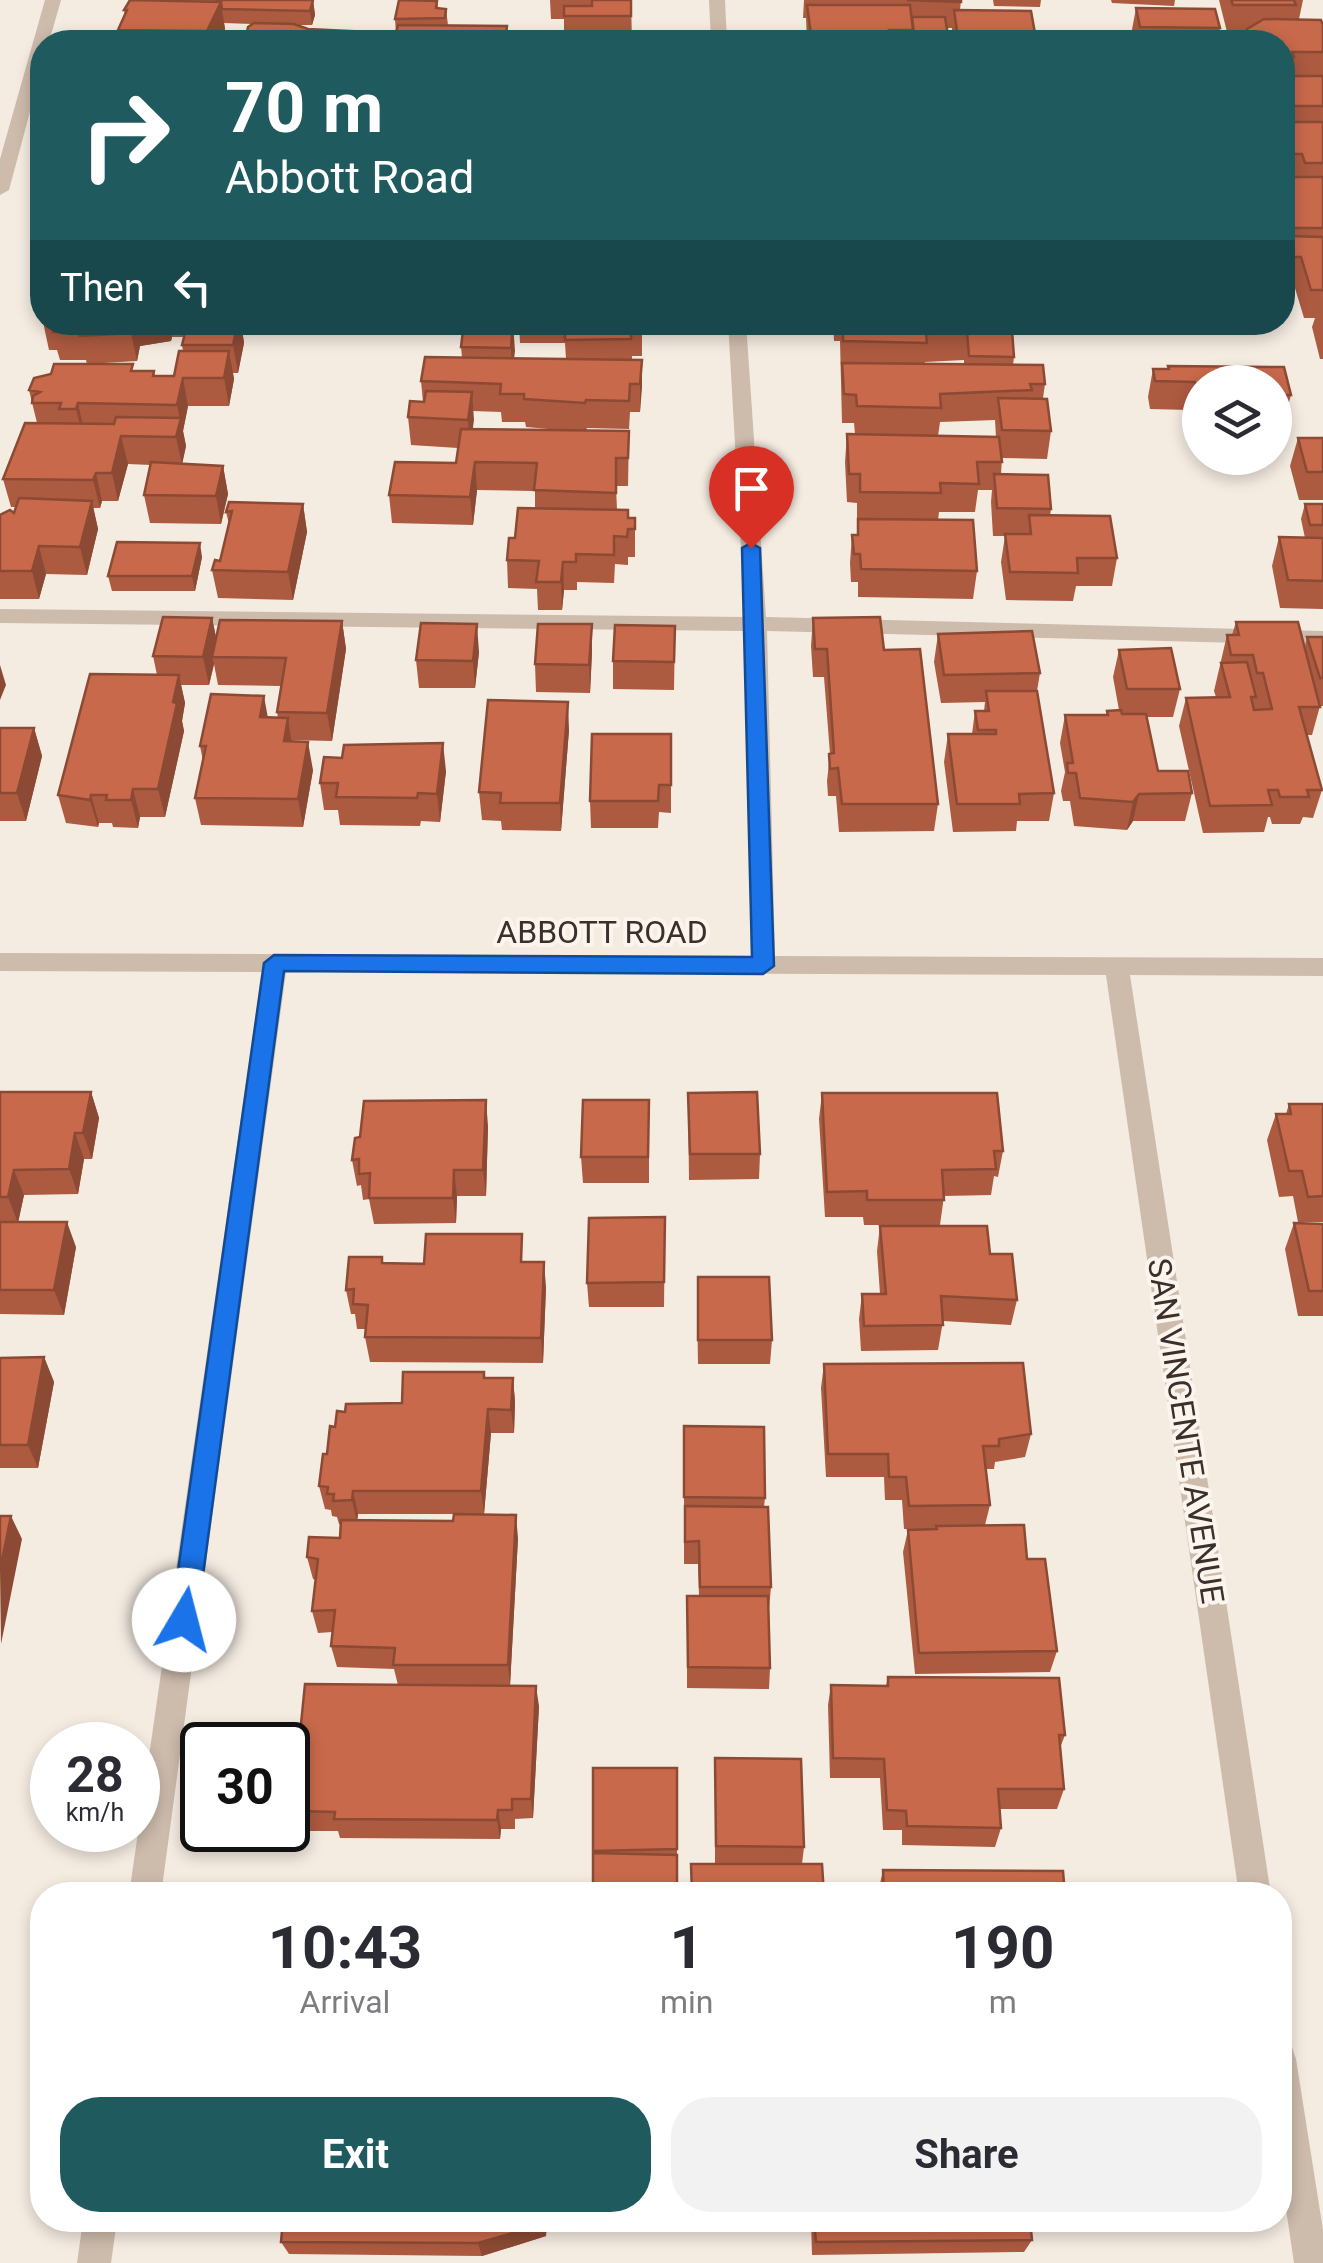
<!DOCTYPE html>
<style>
:root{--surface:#fff;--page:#f2f2f3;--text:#2b2b33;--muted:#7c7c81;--accent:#1f5a5e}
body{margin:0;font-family:Roboto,sans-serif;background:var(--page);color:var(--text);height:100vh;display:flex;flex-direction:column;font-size:38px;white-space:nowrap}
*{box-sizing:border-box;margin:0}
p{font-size:32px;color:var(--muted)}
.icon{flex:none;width:55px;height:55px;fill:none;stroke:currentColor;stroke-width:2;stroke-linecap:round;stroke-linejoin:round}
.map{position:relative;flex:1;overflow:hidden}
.side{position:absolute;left:30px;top:1882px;width:1262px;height:350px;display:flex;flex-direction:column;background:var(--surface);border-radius:40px;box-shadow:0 5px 15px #0003}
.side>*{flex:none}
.guide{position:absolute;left:30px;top:30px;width:1265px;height:305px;border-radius:40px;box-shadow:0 5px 15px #0003;background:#1f5a5e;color:#fff;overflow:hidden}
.controls{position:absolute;left:1182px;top:365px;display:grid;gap:20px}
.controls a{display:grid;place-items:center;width:110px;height:110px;border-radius:50%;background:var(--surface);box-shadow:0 5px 15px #0003;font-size:50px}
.speed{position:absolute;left:30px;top:1722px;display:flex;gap:20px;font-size:50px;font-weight:700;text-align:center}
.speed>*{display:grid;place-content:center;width:130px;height:130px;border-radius:50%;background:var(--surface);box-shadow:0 5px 15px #0003;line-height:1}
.speed small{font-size:25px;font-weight:400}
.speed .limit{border:5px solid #111;border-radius:15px;background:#fff;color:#111}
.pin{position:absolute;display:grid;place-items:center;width:85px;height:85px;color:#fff;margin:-102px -42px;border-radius:50% 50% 50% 0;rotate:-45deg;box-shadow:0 0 10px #0007}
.pin .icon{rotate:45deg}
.me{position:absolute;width:110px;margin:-55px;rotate:8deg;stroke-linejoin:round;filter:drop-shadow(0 0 8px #0008)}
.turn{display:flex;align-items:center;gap:35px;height:210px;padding:0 30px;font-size:45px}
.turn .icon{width:130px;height:130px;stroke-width:2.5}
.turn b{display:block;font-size:70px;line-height:85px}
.then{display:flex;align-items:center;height:95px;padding:0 30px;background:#0003;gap:20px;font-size:38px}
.eta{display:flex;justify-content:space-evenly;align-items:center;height:170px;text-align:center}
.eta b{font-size:60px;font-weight:700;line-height:70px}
.button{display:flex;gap:20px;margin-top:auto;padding:20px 30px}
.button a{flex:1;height:115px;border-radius:40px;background:var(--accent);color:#fff;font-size:40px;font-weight:700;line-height:115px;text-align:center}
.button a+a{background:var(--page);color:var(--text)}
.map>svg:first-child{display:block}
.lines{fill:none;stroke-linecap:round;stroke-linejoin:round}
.minor{fill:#cdbbac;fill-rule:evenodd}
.wall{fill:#ac5a40;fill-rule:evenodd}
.shaded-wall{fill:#8c4a34}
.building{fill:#c8694b;stroke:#8c4a34;stroke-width:2.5}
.route{fill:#1a73e8;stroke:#114b97;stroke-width:2.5}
.labels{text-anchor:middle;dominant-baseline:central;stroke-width:8;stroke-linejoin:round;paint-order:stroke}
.street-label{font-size:32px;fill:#3b302b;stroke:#fbf5ee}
</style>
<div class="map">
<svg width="1323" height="2263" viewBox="0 0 1323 2263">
<rect width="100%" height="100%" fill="#f4ebe1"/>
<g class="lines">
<path class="minor" d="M45,0H61L49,42H42V67L9,190L0,195V159Z
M709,0H725L727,42H711Z
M728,322H746L766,617L1323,631V645L767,631L775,956L1323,958V976L1130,975L1271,1895H1239L1106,975L286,972L161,1895H129L262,972L0,971V953L751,956L746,631L0,623V609L745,617Z
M1280,2043L1292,2047L1296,2059L1323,2230V2263H1294L1280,2169Z
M83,2220H117L111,2263H77Z"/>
</g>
<path class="wall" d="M130,0H313L315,15L312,25H297L308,29L369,32L370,42H245L252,24L224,23L225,29L219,42H120L118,30L125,15L124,10Z
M550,0H631L632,42H564V19H551Z
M804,0H961L960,10L1036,39L1035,41L1073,42H952V28H947L949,42H912V40V42H807L806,18H803Z
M993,0H1041L1040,7L994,6Z
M1111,0H1175L1174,6L1112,3Z
M1219,0H1303L1299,19L1323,25V359H1320L1312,327L1315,318H1304L1294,285H1285L1282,276V42H1133L1131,35L1136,8L1220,28L1218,38L1246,37L1247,32H1227Z
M437,1L438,8L446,9L448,25L507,26L508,42H395L396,34L395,19Z
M43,322H241L244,343L238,373H233L234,379L229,406H188L183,431L186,446L182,463L223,466L228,494L221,524L150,523L144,495L151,465L128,464L118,501H102L100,508H93L98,529L87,575L46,574L39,599H0V515L14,513L16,507H11L3,479L37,423L29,390L134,371H154L155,376H174L183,351L182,345L184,337H172L171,341L140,346L137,361L87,364L86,360H60L57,350H49Z
M519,322H642V356H632V360H642L640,412H630L629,429L587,428L586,431H629L628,486H616L617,510L628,518H635V557H628V565L615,564L614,583L577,582V590H564L562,610H538L537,589L508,588L507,560L515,538L535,508V491L477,490L473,525L392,523L389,495L456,463L458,448L411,445L408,417L423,402L421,381L462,357L461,347L513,323L514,358L566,359L565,343H520ZM473,411L501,412L502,422H525L526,427L571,431L473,429Z
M833,322H979L980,330L1014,357L1013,365L1045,384L1043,398L1051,431L1047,459L1002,458L1001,474L1051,509L1050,516L1117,558L1112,586H1076L1073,601L1006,600L1001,562L1005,536H993L991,502L992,490H978L975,512H939L938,520L977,571L973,599L858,597V582H851L850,563L852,535H857V503L847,502L845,462L847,434H855L854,423H842L840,341H834ZM964,360V364H924L925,362ZM995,420L996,437L938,436L940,422Z
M1168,366L1284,367L1291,395L1283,423H1275V382H1200V441L1195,440L1189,410L1150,409L1148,397L1153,369H1168Z
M1298,438H1323V500H1299L1290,466Z
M303,504L307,532L293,600L218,598L212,570L220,561L229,524L226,512Z
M1305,504H1323V609L1280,608L1272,566L1279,537L1305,538L1301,519Z
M202,557L195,591H112L108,576Z
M212,618L216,638L342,621L346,649L332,741L292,740L313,770L303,827L201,825L195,798L203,761L200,746L268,717L278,718L277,712L281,686L218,685L214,664L209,685H181L185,703L182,721L184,731L165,817H140L138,828L113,827L112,823H99L98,827L66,823L58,795L157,675L153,656Z
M813,618L884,650L938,804L934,831L839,832L836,796H828L827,781L830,754L824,677H813L811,646Z
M1236,622L1305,646L1307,637H1323V706H1320L1312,735H1307L1322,790L1313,818L1303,817L1300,824H1272L1270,817H1268L1264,832L1203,833L1179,726L1186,698L1216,697L1214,691L1227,635H1232Z
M675,626L674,690L613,689V661Z
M938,634L1040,673L1037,691L1054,793L1049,821H1017L1016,831L953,832L944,762L948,734H972L975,711H984L985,702L941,703L934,662Z
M1119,650L1180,689L1173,717H1147L1158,771L1192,793L1185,821H1133L1127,830L1074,826L1070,801H1063L1061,791L1065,772L1060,743L1065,715H1106L1107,711L1119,710L1113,677Z
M479,652L475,688H419L416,660Z
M592,652L590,693L536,692L535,664Z
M0,728H34L42,756L26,821H0Z
M569,730L561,831L502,830L501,821L482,820L479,792Z
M671,734V813L659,812L658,828H591L590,801Z
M446,771L440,822L421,821L420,826L340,825L338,810H324L320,783Z
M0,1092H91L99,1118L92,1159H84L78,1194L24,1195L18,1222L76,1247L64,1315L0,1314Z
M688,1093L760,1154L759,1179L689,1180Z
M822,1093L1003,1151L998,1177L994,1176L991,1195L944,1196L940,1225H864L863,1217H825L819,1119Z
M649,1100V1183H583L581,1157Z
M1289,1104H1323V1222H1298L1293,1196L1279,1197L1267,1140L1276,1114H1286Z
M488,1126L486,1196H457L456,1223L374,1224L369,1199L363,1200L361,1185L357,1186L352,1160Z
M665,1217L664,1307H589L587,1283Z
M1294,1223L1323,1224V1316H1298L1285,1249Z
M880,1226L990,1254L1017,1300L1011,1325L943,1321L938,1350L861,1351L859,1319L862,1294H880L877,1251Z
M524,1262L546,1287L543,1363L370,1362L365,1337L366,1329H357L355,1314H351L346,1290L383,1263Z
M697,1302L772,1340L770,1364H698Z
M44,1357L54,1382L38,1468H0V1358Z
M824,1364L1031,1434L1025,1457L995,1462L994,1469H986L990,1505L985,1525L1027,1559L1057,1651L1050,1672L915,1674L903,1552L908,1530L936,1529H904L902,1500H885L884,1477H826L821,1388Z
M484,1372L485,1378H513L515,1402L514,1433H491L484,1514H358L357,1520L518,1538L510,1685L539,1706L533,1818L515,1819V1829H501L500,1839L340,1838L338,1831H305L299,1811L301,1788L296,1774L398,1685L394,1669L337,1667L331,1646L332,1632L318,1633L312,1611L316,1580L313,1579L307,1557L340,1538L341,1524H339L337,1517L332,1516L331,1510L325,1509L319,1486L335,1427L345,1412L402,1403Z
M684,1426L765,1498L764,1507L771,1587L769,1609L770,1668L769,1689L687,1688V1617L699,1596L698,1564H684Z
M888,1677L1065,1735L1060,1748L1064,1789L1057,1809H1000L1001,1828L995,1847L902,1845V1830H883L880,1778H830L828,1705L831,1685L886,1686Z
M715,1758L804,1847L802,1864L824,1895H691V1864H715Z
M593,1768L677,1849V1895L593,1854Z
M883,1870L1065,1895H879V1888Z
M283,2220H547L546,2236L482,2256L289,2254L281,2242Z
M559,2220H598V2231L560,2232Z
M811,2220H1030L1032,2240L1024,2252L812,2255Z"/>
<path class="shaded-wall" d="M313,0L315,15L312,25L310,11Z
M221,2L225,29L219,42H209L207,31Z
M134,322H169L172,337L171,341L140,346L137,361L131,333Z
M238,322H241L244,343L238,373L233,345Z
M513,323L515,351L512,376L511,348Z
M229,351L234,379L229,406L224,378Z
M642,360V388L640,412V384Z
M183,378L188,406L183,431L186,446L182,465L176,437L180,420L177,405Z
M472,392L474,420L470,448L468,420Z
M78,403L84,431L83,437L76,409Z
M121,436L128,464L118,501L112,473Z
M475,462L477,490L473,525L470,497Z
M223,466L228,494L221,524L216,496Z
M96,473L102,501L100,508L93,480Z
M92,501L98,529L87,575L80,547Z
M303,504L307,532L293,600L288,572Z
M200,543L202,557L195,591L192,576Z
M39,546L46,574L39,599L32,571Z
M563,562L564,590L562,610L561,582Z
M212,618L218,646L212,657L214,664L209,685L203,657Z
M342,621L346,649L332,741L327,713Z
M477,624L479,652L475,688L473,661Z
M592,624V652L590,693L589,665Z
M0,665L6,685L0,700Z
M179,675L185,703L182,721L184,731L165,817L158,789Z
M264,696L269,724L260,717Z
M568,702L569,730L561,831L560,803Z
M288,718L292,746L284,741Z
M34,728L42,756L26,821L17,793Z
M308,742L313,770L303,827L298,799Z
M443,743L446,771L440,822L437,794Z
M133,789L140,817L138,828L131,800Z
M1139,794L1133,821L1127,830L1133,802Z
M91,795L99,823L98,827L90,800Z
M91,1092L99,1118L92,1159L83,1133Z
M486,1100L488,1126L486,1196L483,1170Z
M75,1133L84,1159L78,1194L69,1169Z
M14,1170L24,1195L18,1223L8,1197Z
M454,1170L457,1196L456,1223L453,1198Z
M67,1222L76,1247L64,1315L54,1290Z
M544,1262L546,1287L543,1363L541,1338Z
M44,1357L54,1382L38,1468L28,1445Z
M513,1378L515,1402L514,1433L511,1410Z
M488,1409L491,1433L484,1514L481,1491Z
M353,1491L358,1514L357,1523L352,1500Z
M516,1515L518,1538L510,1686L508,1665Z
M11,1516L22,1539L1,1644L0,1570Z
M536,1686L539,1706L533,1818L531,1799Z
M498,1810L501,1829L500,1839L497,1820Z
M544,2220H547L546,2236L482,2256L478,2243Z"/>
<path class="building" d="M130,0L221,2L207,31L118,30L127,10H124Z
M216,0H313L310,11L222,9L221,2L216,1Z
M399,0L437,1L436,8L446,9L445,18L395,19Z
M592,0H631V16H564V6H592Z
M907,0H961V2Z
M1231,0H1294L1296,5H1233Z
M807,5H910L913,30H889L890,42H812Z
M1136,8L1215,9L1220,28L1140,27Z
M954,10L1031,11L1036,39L958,38Z
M912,17H945L949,41L915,42Z
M1264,19L1321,20L1323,25V52H1292L1294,57H1282V42H1198V40L1249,37L1247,29Z
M254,23L294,24L308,29L369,32L367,42H245L248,27Z
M398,25L507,26L505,42H394Z
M570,34L632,35L631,42H569Z
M998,41H1073V42H998Z
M1282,76H1323V106H1282Z
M1282,122H1323V163H1305L1302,154H1285L1282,146Z
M1282,177H1323V228H1282Z
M1286,236L1323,237V290H1311L1301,257H1292Z
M51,322H134L131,333L80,336L81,332H53L56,323Z
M188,322H238L233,345H182Z
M464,322L513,323L511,348L461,347Z
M565,322H642V328H631V339L565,340Z
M843,322H979L980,330H1012L1014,357L969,356L967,332L926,334L927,343L843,341Z
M179,351H229L224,378H183L177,405L78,403L76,409H59L61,403H32L33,396L40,392L29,390L34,378L51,374L54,364H133L131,371H154L153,376H174Z
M425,357L642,360L640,384H630L629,401L586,400L585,403L524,399V394H500L501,384L421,381Z
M842,363L1043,365L1045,384H1030L1032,390L940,394L941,408L857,406L856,395L844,394Z
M1168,366L1284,367L1291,395H1275V382H1200V409L1195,382L1155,381L1153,369H1169Z
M426,391L472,392L468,420L408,417L410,401L424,402Z
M998,398L1047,399L1051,431L1002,430Z
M116,417L181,418L176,437L121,436L112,473H96L93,480L3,479L25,423L114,424Z
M461,429L629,431L628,458H616V493L534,490L537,463L475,462L470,497L389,495L395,462L456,463Z
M847,434L999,437L1002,462H977L979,484L940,483L941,493L860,492V474H849Z
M1298,438H1323V472H1307Z
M151,462L223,466L216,496L144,495Z
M994,474L1048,475L1051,509L997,508Z
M19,498L92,501L80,547L39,546L32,571H0V515L10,510L14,513Z
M229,502L303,504L288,572L212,570L215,560L220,561L232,511L226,512Z
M1305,504H1323V525H1310Z
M518,508L628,510V518H635V529H628L627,537L614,536V555L576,554V562H563L561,582H536L539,561L507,560L509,538H515Z
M1029,515L1110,516L1117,558H1077L1078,573L1010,572L1005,534H1031Z
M858,519L973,520L977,571L861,569L860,554H854L852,535H858Z
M1279,537L1323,538V581L1288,580Z
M117,542L200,543L192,576H108Z
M163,617L212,618L203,657L153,656Z
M880,617L884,650L920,649L938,804H842L838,768L830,769L829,754L834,753L827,649H815L813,618Z
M220,620L342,621L327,713L277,712L286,658L212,657Z
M1236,622H1298L1320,707H1299L1322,790H1307L1309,797H1280L1278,790H1268L1272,805L1210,806L1186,698L1230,697L1221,663L1247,662L1256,697H1251L1254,710L1272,709L1263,673H1257L1253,655H1231L1227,635H1239Z
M421,623L477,624L473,661L416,660Z
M538,624H592L589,665L535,664Z
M615,625L675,626L674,662L613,661Z
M1032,631L1040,673L944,675L938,634Z
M1307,637H1323V678H1320Z
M1171,648L1180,689H1127L1119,650Z
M90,674L179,675L173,702L177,703L158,789H133L131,800H106L107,795H91L90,800L58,795Z
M986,691H1037L1054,793L1019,794L1020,804H957L948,734H996V730H978L975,711H989Z
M211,694L264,696L260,717L288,718L284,741L308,742L298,799L195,798L206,746H200Z
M488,700L568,702L560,803H500L501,793L479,792Z
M1121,710L1122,714H1146L1158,771H1188L1192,793L1139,794L1133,802L1080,798L1076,773H1068L1067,763H1073L1065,715H1108L1107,711Z
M0,728H34L17,793H0Z
M592,734H671V785H659L658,801H590Z
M443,743L437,794L418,793L417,798L336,797L338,783H320L324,757L342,758L344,745Z
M0,1092H91L83,1133H75L69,1169L14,1170L8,1197H0Z
M757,1092L760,1154H690L688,1093Z
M822,1093H997L1003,1151H994L996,1169L942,1170L944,1200H867V1191L827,1192Z
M486,1100L483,1170H454L453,1198H369L370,1173L359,1174V1159L352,1160L355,1138L360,1137L364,1101Z
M583,1100H649L648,1157H581Z
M1289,1104H1323V1196L1308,1197L1302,1171H1289L1276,1114H1291Z
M665,1217L664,1282L587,1283L589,1218Z
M0,1222H67L54,1290H0Z
M1294,1223L1323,1224V1291H1309Z
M880,1226H987L990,1254H1012L1017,1300L941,1296L943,1325L864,1326L862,1294H886Z
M426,1234H522L521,1262H544L541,1338L365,1337L368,1305L353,1304L354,1289L346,1290L349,1257H382V1263L424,1264Z
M698,1277H769L772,1340H698Z
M44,1357L28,1445H0V1358Z
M1023,1363L1031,1434L999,1439V1446H983L990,1505L909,1506L906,1477H889L888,1454H828L824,1364Z
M403,1372H484V1378H513L511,1410L488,1409L481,1491H353L352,1500L333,1501L334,1494H327L328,1487L319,1486L323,1454H327L330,1426L335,1427L337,1411L345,1412L346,1404L402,1403Z
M684,1426L764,1427L765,1498L684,1497Z
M685,1506L768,1507L771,1587H700L699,1541L685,1542Z
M454,1514L516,1515L508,1665H393L395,1648L331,1646L335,1610L312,1611L318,1559L307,1557L309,1537L340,1538L341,1520L453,1521Z
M0,1516H11L0,1570Z
M1024,1525L1027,1559H1045L1057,1651L919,1653L908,1530L937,1529L936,1526Z
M687,1596H768L770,1668L688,1667Z
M888,1677L1059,1678L1065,1735H1059L1064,1789H998L1001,1828L907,1826L906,1811L887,1810L884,1759L833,1758L831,1685L888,1686Z
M305,1684L536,1686L531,1799H512V1810H498L497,1820L334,1819L335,1812L299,1811L302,1775L296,1774Z
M715,1758L801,1759L804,1847L716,1846Z
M593,1768H677V1849L593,1851Z
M593,1853L677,1855V1895H593Z
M691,1864H822L824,1895H692Z
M883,1870L1063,1871L1065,1895H884Z
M555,1884L565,1895H360L361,1885Z
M283,2220H544V2224L478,2243L281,2242Z
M559,2220H597V2224L559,2225Z
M814,2220H1030L1032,2240L816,2242Z"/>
<path class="route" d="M751,543L760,548L774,966L763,974L284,971L197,1620L193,1628L184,1632L174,1628L171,1620L264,963L274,955L752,957L742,548Z"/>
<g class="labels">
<g class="street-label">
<text x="602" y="932">ABBOTT ROAD</text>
<text transform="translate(1186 1431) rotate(81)">SAN VINCENTE AVENUE</text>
</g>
</g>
</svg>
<div class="controls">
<a><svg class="icon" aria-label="layers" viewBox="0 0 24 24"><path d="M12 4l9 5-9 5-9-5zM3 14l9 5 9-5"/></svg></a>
</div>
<div class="speed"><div>28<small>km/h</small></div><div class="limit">30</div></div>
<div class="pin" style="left:751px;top:548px;background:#d93025"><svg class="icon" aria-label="arrive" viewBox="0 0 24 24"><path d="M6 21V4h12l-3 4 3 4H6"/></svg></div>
<svg class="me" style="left:184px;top:1620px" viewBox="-20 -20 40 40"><circle r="19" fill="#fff"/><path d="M0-13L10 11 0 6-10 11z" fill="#1a73e8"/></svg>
<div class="guide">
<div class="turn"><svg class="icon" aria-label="right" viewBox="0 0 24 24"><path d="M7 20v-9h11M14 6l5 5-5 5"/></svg><div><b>70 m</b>Abbott Road</div></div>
<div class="then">Then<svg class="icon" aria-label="left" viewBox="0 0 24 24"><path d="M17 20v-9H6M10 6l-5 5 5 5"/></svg></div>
</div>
<section class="side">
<div class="eta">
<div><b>10:43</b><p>Arrival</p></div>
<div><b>1</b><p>min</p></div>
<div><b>190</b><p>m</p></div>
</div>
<div class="button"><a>Exit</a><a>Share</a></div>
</section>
</div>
